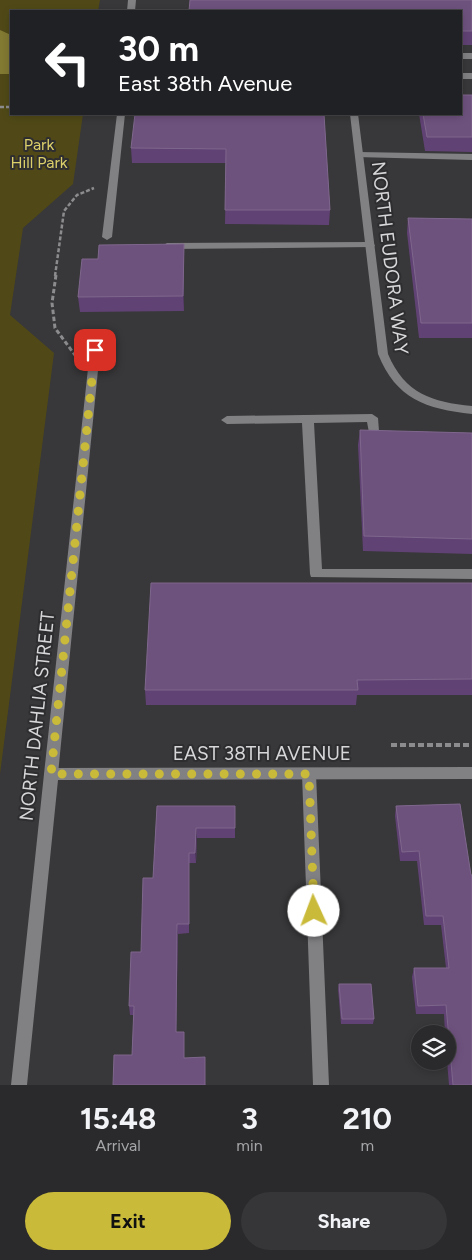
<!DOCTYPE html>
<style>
:root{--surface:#2a292b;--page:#363537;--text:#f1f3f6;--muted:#a5a6a9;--line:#464547;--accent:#caba3a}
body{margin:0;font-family:Figtree,sans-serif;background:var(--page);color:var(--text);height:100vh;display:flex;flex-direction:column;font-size:19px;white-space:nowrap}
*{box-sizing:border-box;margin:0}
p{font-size:16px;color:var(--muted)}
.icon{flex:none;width:28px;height:28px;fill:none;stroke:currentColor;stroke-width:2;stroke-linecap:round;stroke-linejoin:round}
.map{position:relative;height:1085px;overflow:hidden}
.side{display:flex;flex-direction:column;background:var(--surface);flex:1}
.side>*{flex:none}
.top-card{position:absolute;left:10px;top:10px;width:452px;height:105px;border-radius:0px;box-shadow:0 2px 8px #0003,0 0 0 1px var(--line);background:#202124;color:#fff;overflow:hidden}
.buttons{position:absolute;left:411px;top:1025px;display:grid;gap:10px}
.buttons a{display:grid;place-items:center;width:45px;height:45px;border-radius:50%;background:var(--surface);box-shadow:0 2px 8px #0003,0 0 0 1px var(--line);font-size:25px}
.pin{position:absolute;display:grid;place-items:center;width:42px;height:42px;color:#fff;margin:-21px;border-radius:10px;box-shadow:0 2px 8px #0006}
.me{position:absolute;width:55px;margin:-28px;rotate:358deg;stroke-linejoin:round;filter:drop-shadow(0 0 4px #0008)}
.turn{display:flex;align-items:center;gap:18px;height:105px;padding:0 25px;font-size:22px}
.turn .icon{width:65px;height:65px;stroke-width:2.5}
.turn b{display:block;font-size:35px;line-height:42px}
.eta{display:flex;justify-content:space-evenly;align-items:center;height:85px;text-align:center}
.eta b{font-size:30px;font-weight:700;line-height:35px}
.action{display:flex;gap:10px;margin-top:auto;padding:10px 25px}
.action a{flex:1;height:58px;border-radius:30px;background:var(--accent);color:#111;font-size:20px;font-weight:700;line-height:58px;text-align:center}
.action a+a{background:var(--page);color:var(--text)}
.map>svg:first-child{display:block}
.green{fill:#504917}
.water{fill:#827932}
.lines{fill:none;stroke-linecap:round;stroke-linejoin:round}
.path-far2{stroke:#8c8b8d;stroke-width:2.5;stroke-dasharray:4 2;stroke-linecap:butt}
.path-far1{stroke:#8c8b8d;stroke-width:3;stroke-dasharray:4.5 2.5;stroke-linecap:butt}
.path{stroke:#8c8b8d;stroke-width:4;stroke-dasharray:6 3;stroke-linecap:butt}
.lane{fill:#818083;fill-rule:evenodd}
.street{fill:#818083;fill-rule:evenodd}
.secondary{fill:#818083;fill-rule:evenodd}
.wall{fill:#614274}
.shaded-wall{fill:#4b3758}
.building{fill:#6e527e;stroke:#7e678c}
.route{stroke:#caba3a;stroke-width:9;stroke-dasharray:0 16.2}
.labels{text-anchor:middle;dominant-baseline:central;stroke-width:4;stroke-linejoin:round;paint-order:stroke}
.far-park-label{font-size:16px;fill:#dbcf6a;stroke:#2e2d2f}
.street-label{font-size:19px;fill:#d7d6d8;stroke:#2e2d2f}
</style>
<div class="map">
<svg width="472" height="1085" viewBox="0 0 472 1085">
<rect width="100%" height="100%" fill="#383739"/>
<path class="green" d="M0,0H100L98,11H11V114H83L73,184L23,228L10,315L54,353L0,774Z"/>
<path class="water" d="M0,30L11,35V74H0Z"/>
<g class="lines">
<path class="path-far2" d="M0,107H11
M55,276L64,211L77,195L94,188"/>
<path class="path-far1" d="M56,275L52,303L55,328L75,355"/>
<path class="path" d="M391,745H472"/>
<path class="lane" d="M461,53H472V59H461Z
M359,152L472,154V160L356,157V153Z
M370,242L375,245L374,247L167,249L162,246L167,243Z
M372,414L378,418L379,431L391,432L393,435L391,438H370L367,422L314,423L322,569H472V579L311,577L310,574L302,423L227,424L221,420L227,416Z
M309,768L314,770L316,774L329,1085H313L302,774L304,770Z"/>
<path class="street" d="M461,73H472V79H461Z
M117,114H125L112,237L107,240L102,237Z
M350,114H358L388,354C405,394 432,402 472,406V414C426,409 396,399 378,354Z
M95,346L100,350L58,774L56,778L51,780L46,778L44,774L90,350Z"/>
<path class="secondary" d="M128,0H136L135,11H127Z
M472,767V779L58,780L27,1085H11L44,774L46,770L51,768Z"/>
</g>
<path class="wall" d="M472,0V45H461V11Z
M472,95V152L425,151L419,114H461Z
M324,114L330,210L329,225L225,224L226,163H132L131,148Z
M408,218L472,219V338H419L407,233Z
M184,259V311L80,312L78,297Z
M360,430L472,433V554L363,551L358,445Z
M472,583V695H357L356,705H146L145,690Z
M460,804L472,1085H449L447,1061L448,1034H445L444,1014H416L412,977L414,968H446L441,925H424L417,861H400L395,816L396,806Z
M157,806H235V838H197L196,863H189V933L178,934L176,1032L184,1040V1058L206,1085L132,1055L134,1015H130L129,1006L141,952L153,878Z
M339,984L374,1019L373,1024H341L338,989Z"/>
<path class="shaded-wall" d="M184,244V311L183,296Z
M196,828L197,838L196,863L195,853Z
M177,924L178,934L176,1040V1032Z"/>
<path class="building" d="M190,0H472V31H461V11H189Z
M461,95H472V137H427L423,114H461Z
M135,114H324L330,210H225L226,149L131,148Z
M408,218L472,219V323H421Z
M184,244L183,296L78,297L82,259H98L99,245Z
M360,430L472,433V539L364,536Z
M151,583H472V679L357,680L358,690H145Z
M460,804L471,875H472V1085H453L446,1005L418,1006L414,968H449L443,916H426L419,851L402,852L396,806Z
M157,806H235V828H196L195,853H189V924H177L176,1032H184V1058L205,1057V1085H113L114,1055H132L134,1006H129L131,952H141L143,878H153Z
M339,984H371L374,1019H342Z"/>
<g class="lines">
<path class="route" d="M95,350L51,774H309L314,911"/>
</g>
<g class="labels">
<g class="far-park-label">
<text x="39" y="144">Park<tspan x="39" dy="18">Hill Park</tspan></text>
</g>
<g class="street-label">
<text transform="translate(390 258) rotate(83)">NORTH EUDORA WAY</text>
<text transform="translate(37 716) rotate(-84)">NORTH DAHLIA STREET</text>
<text x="262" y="753">EAST 38TH AVENUE</text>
</g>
</g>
</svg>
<div class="buttons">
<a><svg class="icon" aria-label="layers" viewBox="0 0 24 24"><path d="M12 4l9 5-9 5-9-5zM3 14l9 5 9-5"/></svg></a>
</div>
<div class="pin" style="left:95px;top:350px;background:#d93025"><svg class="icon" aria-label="arrive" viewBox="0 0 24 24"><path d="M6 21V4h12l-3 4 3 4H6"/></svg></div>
<svg class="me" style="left:314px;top:911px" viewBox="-20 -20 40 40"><circle r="19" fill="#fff"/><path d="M0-13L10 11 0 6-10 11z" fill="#caba3a"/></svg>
<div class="top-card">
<div class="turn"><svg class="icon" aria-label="left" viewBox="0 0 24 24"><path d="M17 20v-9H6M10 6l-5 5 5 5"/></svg><div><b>30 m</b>East 38th Avenue</div></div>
</div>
</div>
<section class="side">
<div class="eta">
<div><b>15:48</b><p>Arrival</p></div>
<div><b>3</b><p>min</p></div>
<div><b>210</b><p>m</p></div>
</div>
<div class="action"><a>Exit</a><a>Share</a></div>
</section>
